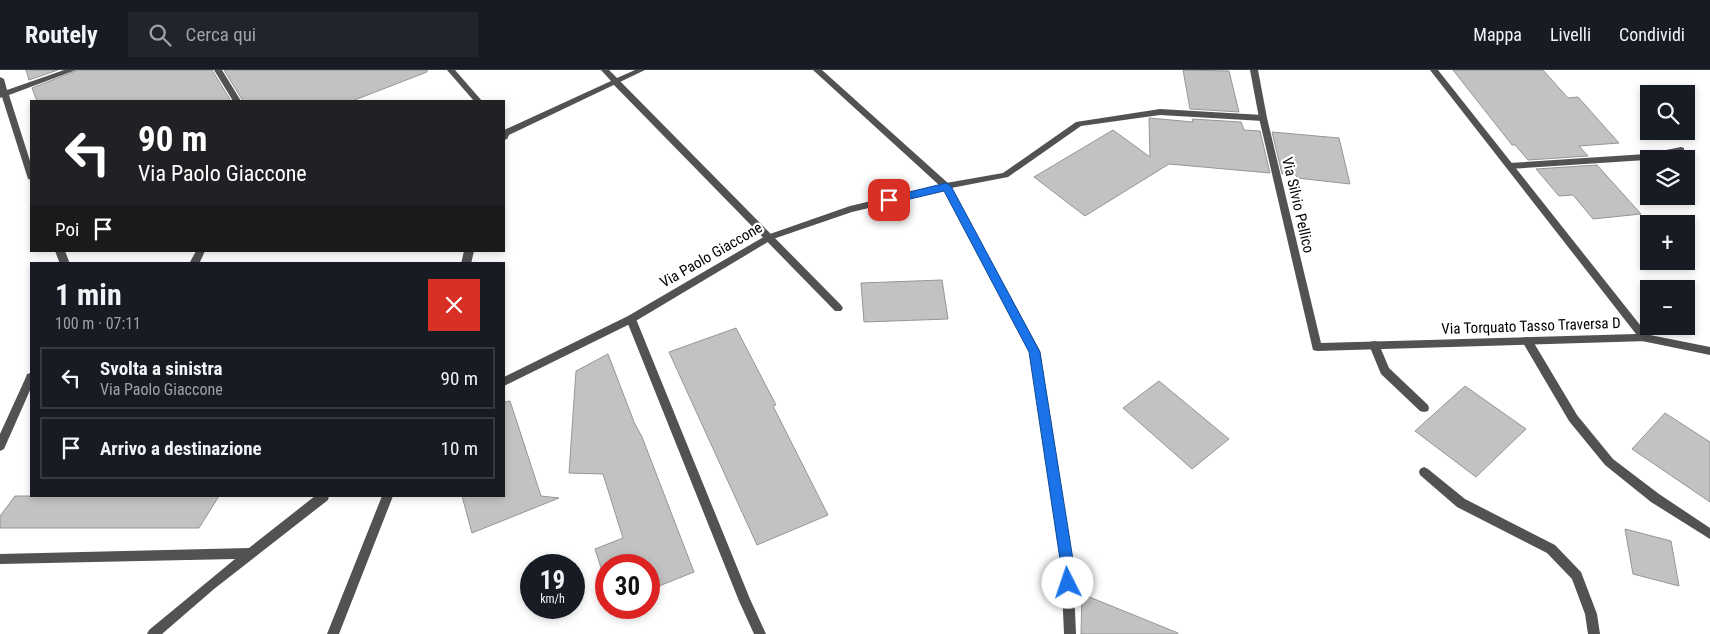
<!DOCTYPE html>
<html lang="it">
<meta charset="utf-8">
<style>
:root{--surface:#171b24;--page:#20242c;--text:#f1f3f6;--muted:#9ea1a6;--line:#363941}
body{margin:0;font-family:"Roboto Condensed",sans-serif;background:var(--page);color:var(--text);height:100vh;display:flex;flex-direction:column;font-size:19px;white-space:nowrap}
*{box-sizing:border-box;margin:0}
p{font-size:16px;color:var(--muted)}
.icon{flex:none;width:28px;height:28px;fill:none;stroke:currentColor;stroke-width:2;stroke-linecap:round;stroke-linejoin:round}
.map{position:relative;flex:1;overflow:hidden}
.drawer{position:absolute;left:30px;top:192px;width:475px;height:235px;display:flex;flex-direction:column;background:var(--surface);border-radius:0px;box-shadow:0 2px 8px #0003}
.drawer>*{flex:none}
.banner{position:absolute;left:30px;top:30px;width:475px;height:152px;border-radius:0px;box-shadow:0 2px 8px #0003;background:#202124;color:#fff;overflow:hidden}
.tools{position:absolute;left:1640px;top:15px;display:grid;gap:10px}
.tools a{display:grid;place-items:center;width:55px;height:55px;border-radius:0px;background:var(--surface);box-shadow:0 2px 8px #0003;font-size:25px}
.speed{position:absolute;left:520px;top:484px;display:flex;gap:10px;font-size:25px;font-weight:700;text-align:center}
.speed>*{display:grid;place-content:center;width:65px;height:65px;border-radius:50%;background:var(--surface);box-shadow:0 2px 8px #0003;line-height:1}
.speed small{font-size:12px;font-weight:400}
.speed .limit{border:8px solid #d22;background:#fff;color:#111}
.pin{position:absolute;display:grid;place-items:center;width:42px;height:42px;color:#fff;margin:-21px;border-radius:10px;box-shadow:0 2px 8px #0006}
.me{position:absolute;width:55px;margin:-28px;rotate:356deg;stroke-linejoin:round;filter:drop-shadow(0 0 4px #0008)}
.turn{display:flex;align-items:center;gap:18px;height:105px;padding:0 25px;font-size:22px}
.turn .icon{width:65px;height:65px;stroke-width:2.5}
.turn b{display:block;font-size:35px;line-height:42px}
.then{display:flex;align-items:center;height:48px;padding:0 25px;background:#0003;gap:10px;font-size:19px}
.round{display:grid;place-items:center;flex:none;width:52px;height:52px;border-radius:0px;background:var(--page)}
.overview{display:flex;align-items:center;justify-content:space-between;height:85px;padding:0 25px}
h1{font-size:30px;font-weight:700;line-height:38px}
ul{padding:0;list-style:none}
li{display:flex;align-items:center;gap:15px;height:62px;margin:0 10px 8px;padding:0 15px;border:2px solid var(--line);border-radius:0px}
li div{flex:1}
li b{display:block;font-size:19px}
li em{font-style:normal}
header{display:flex;align-items:center;gap:30px;box-sizing:border-box;height:70px;padding:0 25px;background:var(--surface);border-bottom:1px solid var(--line)}
header strong{font-size:24px}
nav{display:flex;gap:28px;margin-inline-start:auto;font-size:18px}
.search{width:350px;height:45px;background:var(--page);display:flex;align-items:center;gap:12px;box-sizing:border-box;padding:0 18px;border-radius:0px;color:var(--muted);font-size:19px}
.map>svg:first-child{display:block}
.building{fill:#c2c2c2;stroke:#969696}
.lines{fill:none;stroke-linecap:round;stroke-linejoin:round}
.service{fill:#525252;fill-rule:evenodd}
.minor{fill:#525252;fill-rule:evenodd}
.route{fill:#1a73e8;stroke:#114b97}
.labels{text-anchor:middle;dominant-baseline:central;stroke-width:4.5;stroke-linejoin:round;paint-order:stroke}
.street-label{font-size:15px;fill:#000;stroke:#fff}
</style>
<header>
<strong>Routely</strong>
<div class="search"><svg class="icon" aria-label="search" viewBox="0 0 24 24"><circle cx="10" cy="10" r="6"/><path d="M15 15l6 6"/></svg>Cerca qui</div>
<nav><a>Mappa</a><a>Livelli</a><a>Condividi</a></nav>
</header>
<div class="map">
<svg width="1710" height="564" viewBox="0 0 1710 564">
<rect width="100%" height="100%" fill="#fff"/>
<path class="building" d="M26,0H58L29,10Z
M78,0H212L231,31H37L32,18Z
M224,0H427V2L352,31H243Z
M1183,0L1229,1L1239,42L1190,39Z
M1453,0H1543L1568,28L1578,27L1619,73L1579,76L1588,86L1528,90L1515,75H1512Z
M1149,48L1193,52L1192,49L1241,52L1244,60L1260,61L1270,103L1169,94L1085,146L1034,107L1113,60L1150,87Z
M1272,62L1339,68L1350,114L1297,108L1296,105L1282,104Z
M1597,95L1641,144L1593,149L1573,125L1559,126L1536,99Z
M942,210L948,249L864,252L861,213Z
M736,258L776,335L773,336L828,445L757,475L669,282Z
M608,284L634,352L642,367L694,502L649,520V495H606V513L595,479L623,468L603,404L569,403L576,301Z
M1159,311L1229,369L1192,399L1123,338Z
M1465,316L1526,359L1476,407L1415,361Z
M510,331L541,426L559,428L472,463L462,426H504V332Z
M1665,343L1710,372V432L1632,379Z
M15,426H219L199,458H0V446Z
M1625,459L1671,471L1679,516L1633,504Z
M1082,524L1178,563V564H1081Z"/>
<g class="lines">
<path class="service" d="M612,9H618L841,235L843,238L841,241H835L612,13Z
M1160,39L1263,45L1267,48L1263,51L1160,45L1081,56L1008,107L946,119L942,116L946,113L1003,103L1076,52Z
M1681,77L1684,78V82L1646,90L1509,99L1505,96L1509,93L1646,84Z
M196,181H205L199,194H189Z
M631,245L636,249L750,529L766,564H754L739,531L626,249Z
M1645,264L1710,277V285L1642,271L1640,268L1642,265Z
M1527,267L1531,268L1577,345L1613,389L1659,424L1710,458V469L1651,432L1605,395L1569,351L1522,271L1523,268Z
M1374,271L1378,272L1389,298L1428,335L1429,338L1428,341L1424,342L1420,341L1381,304L1369,275L1370,272Z
M1424,397L1428,399L1465,429L1555,475L1581,502L1597,544L1600,564H1588L1585,544L1572,509L1547,483L1457,437L1420,405L1419,402L1420,399Z"/>
<path class="minor" d="M64,0H76L9,25L31,94V110L28,109L2,27L0,28V7L4,9L7,20Z
M214,0H222L241,31H233Z
M447,0H455L482,31H474Z
M601,0H609L617,8L635,0H645L509,65L507,69L504,70V60L611,11Z
M813,0H822L949,114L1040,281L1073,496L1076,564H1064L1061,496L1030,281L944,120L852,142L773,169L634,252L504,316V307L628,246L767,165L850,136L939,115Z
M1250,0H1258L1267,48L1321,273L1636,264L1430,0H1438L1648,265L1650,268L1648,271L1317,281L1313,280L1259,48Z
M55,181H65L70,194H60Z
M464,181H474L471,194H461Z
M31,303V318L4,379L0,381V364L26,307L27,304Z
M315,426H329L328,430L214,519L162,564H147L149,560L235,489L0,494V484L249,478Z
M382,426H393L339,564H327Z"/>
</g>
<path class="route" d="M946,113L951,116L1040,282L1074,496L1075,513L1073,517L1068,519L1063,517L1061,496L1029,282L944,121L889,134L884,130L889,127Z"/>
<g class="labels">
<g class="street-label">
<text transform="translate(1298 135) rotate(77)">Via Silvio Pellico</text>
<text transform="translate(711 185) rotate(-30)">Via Paolo Giaccone</text>
<text transform="translate(1531 256) rotate(-2)">Via Torquato Tasso Traversa D</text>
</g>
</g>
</svg>
<div class="tools">
<a><svg class="icon" aria-label="search" viewBox="0 0 24 24"><circle cx="10" cy="10" r="6"/><path d="M15 15l6 6"/></svg></a>
<a><svg class="icon" aria-label="layers" viewBox="0 0 24 24"><path d="M12 4l9 5-9 5-9-5zM3 14l9 5 9-5"/></svg></a>
<a>+</a>
<a>−</a>
</div>
<div class="speed"><div>19<small>km/h</small></div><div class="limit">30</div></div>
<div class="pin" style="left:889px;top:130px;background:#d93025"><svg class="icon" aria-label="arrive" viewBox="0 0 24 24"><path d="M6 21V4h12l-3 4 3 4H6"/></svg></div>
<svg class="me" style="left:1068px;top:513px" viewBox="-20 -20 40 40"><circle r="19" fill="#fff"/><path d="M0-13L10 11 0 6-10 11z" fill="#1a73e8"/></svg>
<div class="banner">
<div class="turn"><svg class="icon" aria-label="left" viewBox="0 0 24 24"><path d="M17 20v-9H6M10 6l-5 5 5 5"/></svg><div><b>90 m</b>Via Paolo Giaccone</div></div>
<div class="then">Poi<svg class="icon" aria-label="arrive" viewBox="0 0 24 24"><path d="M6 21V4h12l-3 4 3 4H6"/></svg></div>
</div>
<section class="drawer">
<div class="overview"><div><h1>1 min</h1><p>100 m · 07:11</p></div><a class="round" style="background:#d93025;color:#fff"><svg class="icon" aria-label="close" viewBox="0 0 24 24"><path d="M6 6l12 12M18 6L6 18"/></svg></a></div>
<ul>
<li><svg class="icon" aria-label="left" viewBox="0 0 24 24"><path d="M17 20v-9H6M10 6l-5 5 5 5"/></svg><div><b>Svolta a sinistra</b><p>Via Paolo Giaccone</p></div><em>90 m</em></li>
<li><svg class="icon" aria-label="arrive" viewBox="0 0 24 24"><path d="M6 21V4h12l-3 4 3 4H6"/></svg><div><b>Arrivo a destinazione</b></div><em>10 m</em></li>
</ul>
</section>
</div>
